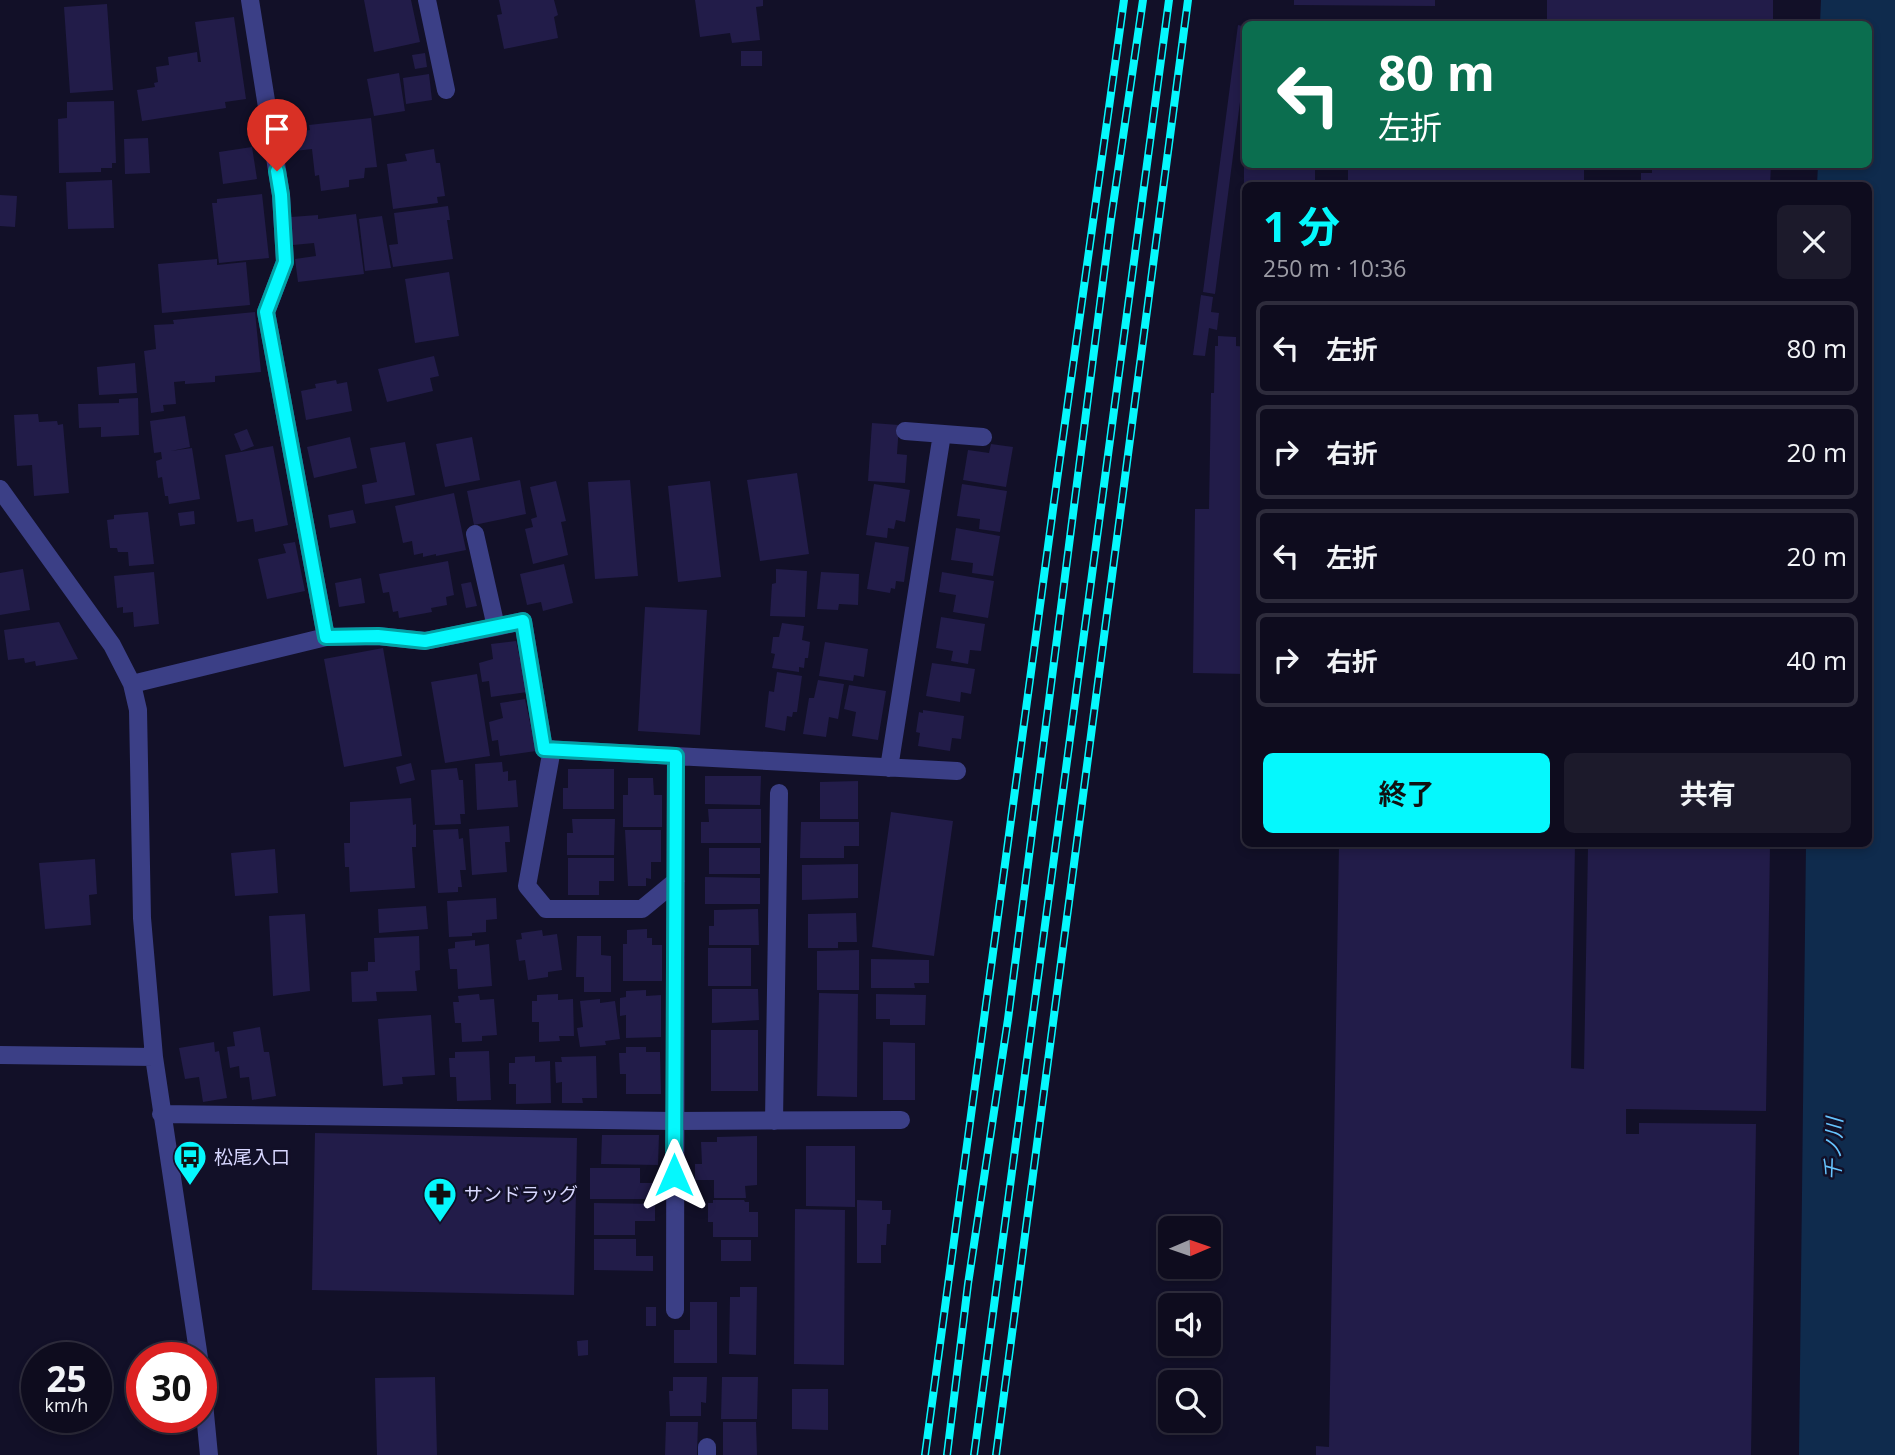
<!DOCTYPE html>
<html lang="ja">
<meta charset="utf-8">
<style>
:root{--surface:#0e0c1e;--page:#1c1a2b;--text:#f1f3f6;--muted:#9b9ba4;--line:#2e2c3c;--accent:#05f8fd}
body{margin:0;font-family:"Open Sans","Noto Sans JP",sans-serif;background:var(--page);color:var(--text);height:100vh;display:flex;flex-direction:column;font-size:26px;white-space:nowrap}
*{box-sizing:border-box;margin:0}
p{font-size:23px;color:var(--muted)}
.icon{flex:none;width:38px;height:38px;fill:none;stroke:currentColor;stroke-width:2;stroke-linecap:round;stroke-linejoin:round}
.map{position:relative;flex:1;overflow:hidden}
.drawer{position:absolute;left:1242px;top:182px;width:630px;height:665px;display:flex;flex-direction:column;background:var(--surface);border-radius:10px;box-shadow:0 4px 10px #0003,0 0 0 2px var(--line)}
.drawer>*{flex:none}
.hud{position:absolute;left:1242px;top:21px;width:630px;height:147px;border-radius:10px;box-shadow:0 4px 10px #0003,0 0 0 2px var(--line);background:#0b6e4f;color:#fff;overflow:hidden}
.needle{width:46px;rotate:88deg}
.fabs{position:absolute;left:1158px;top:1216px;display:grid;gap:14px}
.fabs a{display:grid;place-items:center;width:63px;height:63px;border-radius:10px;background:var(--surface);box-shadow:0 4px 10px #0003,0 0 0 2px var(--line);font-size:35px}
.speed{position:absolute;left:21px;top:1342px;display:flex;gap:14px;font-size:35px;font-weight:700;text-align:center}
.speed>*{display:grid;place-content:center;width:91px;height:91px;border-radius:50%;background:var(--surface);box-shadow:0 4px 10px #0003,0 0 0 2px var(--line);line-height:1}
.speed small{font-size:18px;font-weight:400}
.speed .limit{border:10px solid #d22;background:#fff;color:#111}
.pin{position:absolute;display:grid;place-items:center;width:60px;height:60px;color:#fff;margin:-72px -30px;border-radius:50% 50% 50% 0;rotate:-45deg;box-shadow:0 0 7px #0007}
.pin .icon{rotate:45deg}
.me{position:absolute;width:77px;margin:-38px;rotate:0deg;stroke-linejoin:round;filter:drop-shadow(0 0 5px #0008)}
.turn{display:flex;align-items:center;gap:24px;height:147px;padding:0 21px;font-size:32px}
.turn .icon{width:91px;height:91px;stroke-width:2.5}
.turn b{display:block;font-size:49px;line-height:60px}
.round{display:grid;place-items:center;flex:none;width:74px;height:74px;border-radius:10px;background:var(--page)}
.head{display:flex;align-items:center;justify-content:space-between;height:119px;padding:0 21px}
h1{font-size:42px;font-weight:700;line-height:52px;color:var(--accent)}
.cta{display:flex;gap:14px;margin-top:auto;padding:14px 21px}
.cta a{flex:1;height:80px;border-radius:10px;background:var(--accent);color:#111;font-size:28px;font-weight:700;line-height:80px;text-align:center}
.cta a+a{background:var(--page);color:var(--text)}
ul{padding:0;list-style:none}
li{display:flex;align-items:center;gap:21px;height:94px;margin:0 14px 10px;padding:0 7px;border:4px solid var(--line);border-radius:10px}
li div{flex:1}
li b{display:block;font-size:26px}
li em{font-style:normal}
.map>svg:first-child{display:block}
.water{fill:#0f2b4d}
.building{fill:#221c49}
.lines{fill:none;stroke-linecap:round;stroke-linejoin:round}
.minor{stroke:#3b3f86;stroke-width:18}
.rail-casing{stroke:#05f8fd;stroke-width:8}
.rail{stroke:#121028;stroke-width:5;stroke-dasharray:16;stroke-linecap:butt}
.route-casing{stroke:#03a1a4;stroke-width:18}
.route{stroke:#05f8fd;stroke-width:12}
.labels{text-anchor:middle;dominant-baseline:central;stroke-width:5;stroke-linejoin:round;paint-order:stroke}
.poi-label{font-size:19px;fill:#d8d7ff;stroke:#121028;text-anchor:start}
.water-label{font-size:21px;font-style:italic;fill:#66c4fe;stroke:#121028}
</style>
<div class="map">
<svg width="1895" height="1455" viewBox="0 0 1895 1455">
<rect width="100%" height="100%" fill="#121028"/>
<path class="water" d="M1821,0H1895V1455H1799L1806,844H1869V186L1817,185L1818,165L1869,164V24H1820Z"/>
<path class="building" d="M364,0H411L420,42L374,52Z
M499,0H554L558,15L554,17L558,38L504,49L497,15L502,14Z
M695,0H763V6L756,7L760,40L732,43L730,33L700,37Z
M1294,0H1435V6L1294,5Z
M1547,0H1773V24H1547Z
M107,4L113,90L70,93L64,7Z
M234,17L246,99L225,102L226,108L142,121L137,90L155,87L154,83L158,82L156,67L169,65L168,57L197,52L198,62H201L195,22Z
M1333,19H1368V24H1333Z
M1238,25L1246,27V56L1215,294L1203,292Z
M741,51H762V66H741Z
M425,53L427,67L415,69L412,55Z
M399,73L405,111L374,116L367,79Z
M429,74L432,100L406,104L403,78Z
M114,101L116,163H112V168H101V172L59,173L58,119L67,118V102Z
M371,118L377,167L365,168L364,178L349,180V187L321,191L319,175L315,176L312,149L286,152L285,133L310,130L309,125Z
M148,138L150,173L125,174L124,139Z
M252,147L257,179L223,184L219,152Z
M434,149L436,163H440L445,196L437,197L438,203L393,209L387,164L407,161L405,154Z
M1244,164H1315V186H1244Z
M1356,164H1584V186H1348V169L1356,170Z
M1652,164H1771L1770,186H1641V173H1652Z
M112,180L114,228L68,229L66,182Z
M262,194L269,258L219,263L212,203H217V199Z
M0,195L17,196L15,227L0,226Z
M448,206L450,220H447L453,259L393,267L389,245L398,244L394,213Z
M356,214L364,274L298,282L295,259L316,256L314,243L293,245L291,217L318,215V219Z
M382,216L391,268L365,271L359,219Z
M1244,217H1246V306H1243Z
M217,259V265L246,262L250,305L162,313L158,264Z
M449,272L459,336L415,343L405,279Z
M1201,295L1213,297L1211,312L1219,313L1217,330L1209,328L1205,356L1193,355Z
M255,312L261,372L215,376V382L185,384V381L174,382L176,404L163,405L164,411L151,413L144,351L156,349L154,325L174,324L173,320Z
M1218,336L1236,337V346L1246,347V674L1193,673L1195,509H1209L1211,393H1214L1215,346H1218Z
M434,356L439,376L430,378L433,391L387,402L378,369Z
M135,363L137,393L99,395L97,367Z
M336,380L337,384L347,382L352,411L306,420L301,391L316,388L315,384Z
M138,398L139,435L101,437V427L79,428L78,404L119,403V399Z
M38,414L39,422L57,421L58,425L63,424L69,493L34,496L32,465L17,466L14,415Z
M185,416L190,447L171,451L192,448L200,499L169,504L168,496H165L162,477L158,478L156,461L162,459L161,452L154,453L150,421Z
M872,423L899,425L897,454L907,455L905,483L868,481Z
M247,429L254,446L241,451L234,434Z
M350,437L357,468L314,478L307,447Z
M472,437L480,480L445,487L436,444Z
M405,442L415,495L365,504L362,485L377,482L370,448Z
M991,444L1013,447L1006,487L963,480L968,450L989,453Z
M273,446L288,525L255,532L253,519L237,522L225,455Z
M797,473L809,554L760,561L747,480Z
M520,480L526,514L474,525L467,491Z
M630,480L638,576L595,579L588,482Z
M556,481L566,521L561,522L568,555L533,564L525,529L533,527L531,519L537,517L530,487Z
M710,481L721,577L678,582L668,486Z
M874,484L910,490L905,522L896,520L894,529L888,528L887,538L866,535Z
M962,484L1007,491L1000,532L979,529L980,519L957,516Z
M454,493L466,550L436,556V554L423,557V553L414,555L412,541L403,543L395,506Z
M353,510L356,523L330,528L328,515Z
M194,511L195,524L180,526L178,513Z
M148,512L154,564L129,566L128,552H118L117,548H110L107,520L114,519V515Z
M956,528L1000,536L993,576L972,573L973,563L951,560Z
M295,542L305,591L267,599L258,559L286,553L283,544Z
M875,542L909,547L904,582L896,581L895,589L891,588L890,593L867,589Z
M448,561L454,595L446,597L447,605L431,608L432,612L399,618L398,611L393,612L389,592L383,593L379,574Z
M564,564L573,603L543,611L541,602L527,605L520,574Z
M23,569L30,610L0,615V573Z
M776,569L807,571L805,617L770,616L772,584L776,583Z
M154,572L159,624L134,627L133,612L123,613V607L117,608L114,576Z
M821,572L859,574L858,605L839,604L838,610L817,609Z
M942,572L994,581L988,618L953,612L956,595L939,592Z
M361,578L365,603L339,607L335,583Z
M471,582L477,606L466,608L461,584Z
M645,607L707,610L700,735L638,731Z
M941,617L985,624L981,651L970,650L968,664L951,661L953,651L936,648Z
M59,622L78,659L36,666L35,661L25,663L24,658L8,660L4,630Z
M782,623L804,626L802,640L810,642L808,658H805L804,668L799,667V672L772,668L775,654L771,653L773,637H779Z
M516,641L527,692L491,697L489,681L482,682L479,663L493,659L491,644Z
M825,642L868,649L864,677L854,675L853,681L819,676Z
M383,648L402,756L344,767L324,659Z
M932,663L975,669L971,694L961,692L960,702L926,696Z
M777,672L802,676L797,712H793L792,717L787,716L785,731L765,727L769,691L774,692Z
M477,674L490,756L445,763L431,682Z
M818,680L844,684L838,719L829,717L826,737L803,734L809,698H814Z
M849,685L886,691L878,740L852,736L856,712L844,709Z
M525,699L536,751L500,756L498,740L492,741L489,722L503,718L500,703Z
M923,710L964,716L961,739L952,738L950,751L918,746L920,733L916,732L919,712L923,713Z
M502,762L503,772L508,771V781L516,780L518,807L477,810L475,764Z
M411,763L415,780L400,784L396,767Z
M457,768L459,780H463L465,814H460L461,824L435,825L431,770Z
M568,769H614V809H563V788H568Z
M705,776H761L760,805L705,804Z
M628,778H653L654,795H662V827H623V795H628Z
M858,781V819H820V782Z
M411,798L413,825L416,824V847H412L415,888L350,892L349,867H345L344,843H350V802Z
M708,809H761V843H701V822H709Z
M891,812L953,821L934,956L872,947Z
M572,819H615L614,855H567V833H573Z
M801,822H859V846H844V858H800Z
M509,826L510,842H505L507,872L472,875L469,829Z
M458,829L459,839L463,838L466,870H460L462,887H458V892L438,893L433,830Z
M625,830H661V862H651V879L646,878V886H628Z
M1339,844H1575L1571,1068L1584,1069L1588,847L1634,848V844H1770L1766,1111L1626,1109V1134H1639V1123L1756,1124L1751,1455H1316V1446L1329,1447Z
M709,848H760V874H709Z
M275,849L278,893L235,896L231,853Z
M568,858H614V881H599V895H568Z
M95,859L97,894L89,895L91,925L45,929L39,863Z
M858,864V898L802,900V865Z
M705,877L760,878V904H705Z
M496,898L497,919L486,920V932L472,933V936L449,937L447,901Z
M426,906L428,929L379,933L378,909Z
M758,909L759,945H709V926H714V910Z
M856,913L857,942H838V948H808V914Z
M305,914L310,991L273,996L269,916Z
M647,929V938H652V945H662V981H623V944H627V930Z
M542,930L543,936L557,934L562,970L548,972V977L528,980L525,960L519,961L516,940L522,939L521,933Z
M419,936L420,970L415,971L417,991L376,992L377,1001L352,1002L351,972L368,971V962H375L374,938Z
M577,936H601V955L611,956V992H584V977H576Z
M475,940V946L489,944L492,986L458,989L457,969H450L448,949L455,948V942Z
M708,948H751V986H708Z
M859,950V990H817V951Z
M871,959L929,960V983H914L915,988H871Z
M712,989H758L759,1020L712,1023Z
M646,990V996L661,995V1037L626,1038V1015L620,1016V998L626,997V991Z
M819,993L858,994L857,1097L817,1096Z
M479,994L480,1000L494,999L497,1035L482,1036V1041L462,1042L461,1023H455L453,1002H459L458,996Z
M558,994V1000L573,999L574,1036H559L560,1041L539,1042V1022H532V1001H537V995Z
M876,994L926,995L925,1025H890V1019H876Z
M600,999V1003L615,1001L620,1039L605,1041L606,1045L580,1047L577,1028L583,1027L580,1001Z
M431,1015L435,1075L402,1077L403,1084L383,1086L378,1019Z
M260,1027L264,1052H269L276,1096L252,1100L249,1077L240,1078L239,1066L230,1068L227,1047L235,1046L233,1032Z
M711,1030H758V1091H711Z
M214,1042L215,1052L219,1051L227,1098L203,1102L199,1077L185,1079L179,1048Z
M883,1042L915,1043V1100H883Z
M626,1047H646V1052H660L661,1094H626V1074H620L619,1053H626Z
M489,1051L491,1100L457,1101L456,1077H450L449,1058H455V1052Z
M535,1056V1062L550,1061L551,1103L516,1104V1084H509V1063H515V1057Z
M596,1056L597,1098H582L583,1103H562V1082L556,1083L555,1062H562L561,1057Z
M315,1133L577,1138L574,1295L312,1290Z
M602,1135H659L658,1165L601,1164Z
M757,1136V1185L745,1186L746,1198H714V1180H695V1164H702L701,1142H717V1137Z
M806,1146H855V1207L806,1206Z
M590,1168H640V1183H654L653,1199H590Z
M713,1200H744L745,1202H749V1212H758V1237H713V1222H708V1203H713Z
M857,1200L882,1201V1210H891L890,1224H887L886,1245H881V1263H857Z
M594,1203L655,1204V1221H635V1235H594Z
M795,1209L845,1210L844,1365L794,1364Z
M594,1239H636V1256H653V1271L594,1270Z
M721,1240H751V1261H721Z
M740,1287H757L756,1355L729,1354L730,1297H740Z
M690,1302H717V1363H674V1330H690Z
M646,1307H656V1326H646Z
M588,1340V1355L578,1356L577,1341Z
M435,1377L437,1455H377L375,1378Z
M673,1377H707L706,1403L701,1402V1416H670L669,1391H673Z
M722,1377H758L757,1419H721Z
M792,1389H828V1430L792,1429Z
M666,1422H698L697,1455H665Z
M723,1422H756L757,1455H723Z"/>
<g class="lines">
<path class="minor" d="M427,0L446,90
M905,431L983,437
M0,489L112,645L132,684L138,710L142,918L154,1057L199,1358
M496,627L523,621L544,749L957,771
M326,637L378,636L425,641L496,627L475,534
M132,684L326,637L266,312L285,262L281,195L250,0
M552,749L527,886L546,909H642L676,881
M889,768L942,434
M0,1055L154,1057
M161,1114L674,1121L901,1120
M774,1121L779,793
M675,1310L676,756
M201,1372L209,1455
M707,1447V1455"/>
<defs>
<path id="rail" d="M925,1455L1057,480L1124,0
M947,1455L968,1284L1008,1019L1111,219L1143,0
M974,1455L1169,0
M996,1455L1188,0"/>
</defs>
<use href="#rail" class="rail-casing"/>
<use href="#rail" class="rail"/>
</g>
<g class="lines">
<defs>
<path id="route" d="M277,171L281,195L285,262L266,312L326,637L378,636L425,641L523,621L544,749L676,756L674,1175"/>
</defs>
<use href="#route" class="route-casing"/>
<use href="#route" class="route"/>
</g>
<defs>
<symbol id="bus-pin" viewBox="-11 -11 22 30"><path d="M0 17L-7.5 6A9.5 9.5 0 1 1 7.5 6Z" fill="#05f8fd" stroke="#121028"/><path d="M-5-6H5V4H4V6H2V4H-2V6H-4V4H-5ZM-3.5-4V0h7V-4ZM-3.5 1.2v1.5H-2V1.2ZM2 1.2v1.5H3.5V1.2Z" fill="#111"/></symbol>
<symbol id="pharmacy-pin" viewBox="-11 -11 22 30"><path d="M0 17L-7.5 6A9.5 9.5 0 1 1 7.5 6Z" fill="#05f8fd" stroke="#121028"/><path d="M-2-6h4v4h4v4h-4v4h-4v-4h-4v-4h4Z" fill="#111"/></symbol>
</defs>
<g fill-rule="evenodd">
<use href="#bus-pin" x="171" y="1138" width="38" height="52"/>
<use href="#pharmacy-pin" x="421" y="1175" width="38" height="52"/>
</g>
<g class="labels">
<g class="poi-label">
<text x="214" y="1157">松尾入口</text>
<text x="464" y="1194">サンドラッグ</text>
</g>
<g class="water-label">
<text transform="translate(1833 1149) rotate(-88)">千ノ川</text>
</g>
</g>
</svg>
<div class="fabs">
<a><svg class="needle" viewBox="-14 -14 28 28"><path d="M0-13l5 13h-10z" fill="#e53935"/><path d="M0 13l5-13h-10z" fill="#9b9ba4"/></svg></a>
<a><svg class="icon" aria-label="sound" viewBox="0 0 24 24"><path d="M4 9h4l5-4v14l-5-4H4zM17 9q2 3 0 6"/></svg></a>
<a><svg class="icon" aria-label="search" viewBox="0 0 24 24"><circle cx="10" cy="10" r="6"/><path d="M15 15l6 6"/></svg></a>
</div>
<div class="speed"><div>25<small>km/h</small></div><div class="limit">30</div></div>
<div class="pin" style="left:277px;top:171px;background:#d93025"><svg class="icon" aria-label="arrive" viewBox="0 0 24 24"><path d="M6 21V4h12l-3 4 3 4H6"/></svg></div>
<svg class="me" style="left:674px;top:1175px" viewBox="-20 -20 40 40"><path d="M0-17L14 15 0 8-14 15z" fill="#05f8fd" stroke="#fff" stroke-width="4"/></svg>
<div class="hud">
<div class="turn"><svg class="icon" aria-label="left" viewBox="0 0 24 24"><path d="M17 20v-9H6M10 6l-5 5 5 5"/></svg><div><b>80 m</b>左折</div></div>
</div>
<section class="drawer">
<div class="head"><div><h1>1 分</h1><p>250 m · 10:36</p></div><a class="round"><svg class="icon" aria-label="close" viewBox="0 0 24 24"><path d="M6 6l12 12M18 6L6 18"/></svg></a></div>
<ul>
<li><svg class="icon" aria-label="left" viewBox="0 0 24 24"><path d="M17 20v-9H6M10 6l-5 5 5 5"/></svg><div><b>左折</b></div><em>80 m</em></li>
<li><svg class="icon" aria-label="right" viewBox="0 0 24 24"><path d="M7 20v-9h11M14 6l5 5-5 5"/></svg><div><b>右折</b></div><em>20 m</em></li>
<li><svg class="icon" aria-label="left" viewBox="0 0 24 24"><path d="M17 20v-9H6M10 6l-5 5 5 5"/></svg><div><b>左折</b></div><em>20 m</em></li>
<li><svg class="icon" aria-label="right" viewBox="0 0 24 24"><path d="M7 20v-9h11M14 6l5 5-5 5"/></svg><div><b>右折</b></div><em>40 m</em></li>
</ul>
<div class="cta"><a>終了</a><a>共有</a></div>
</section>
</div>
